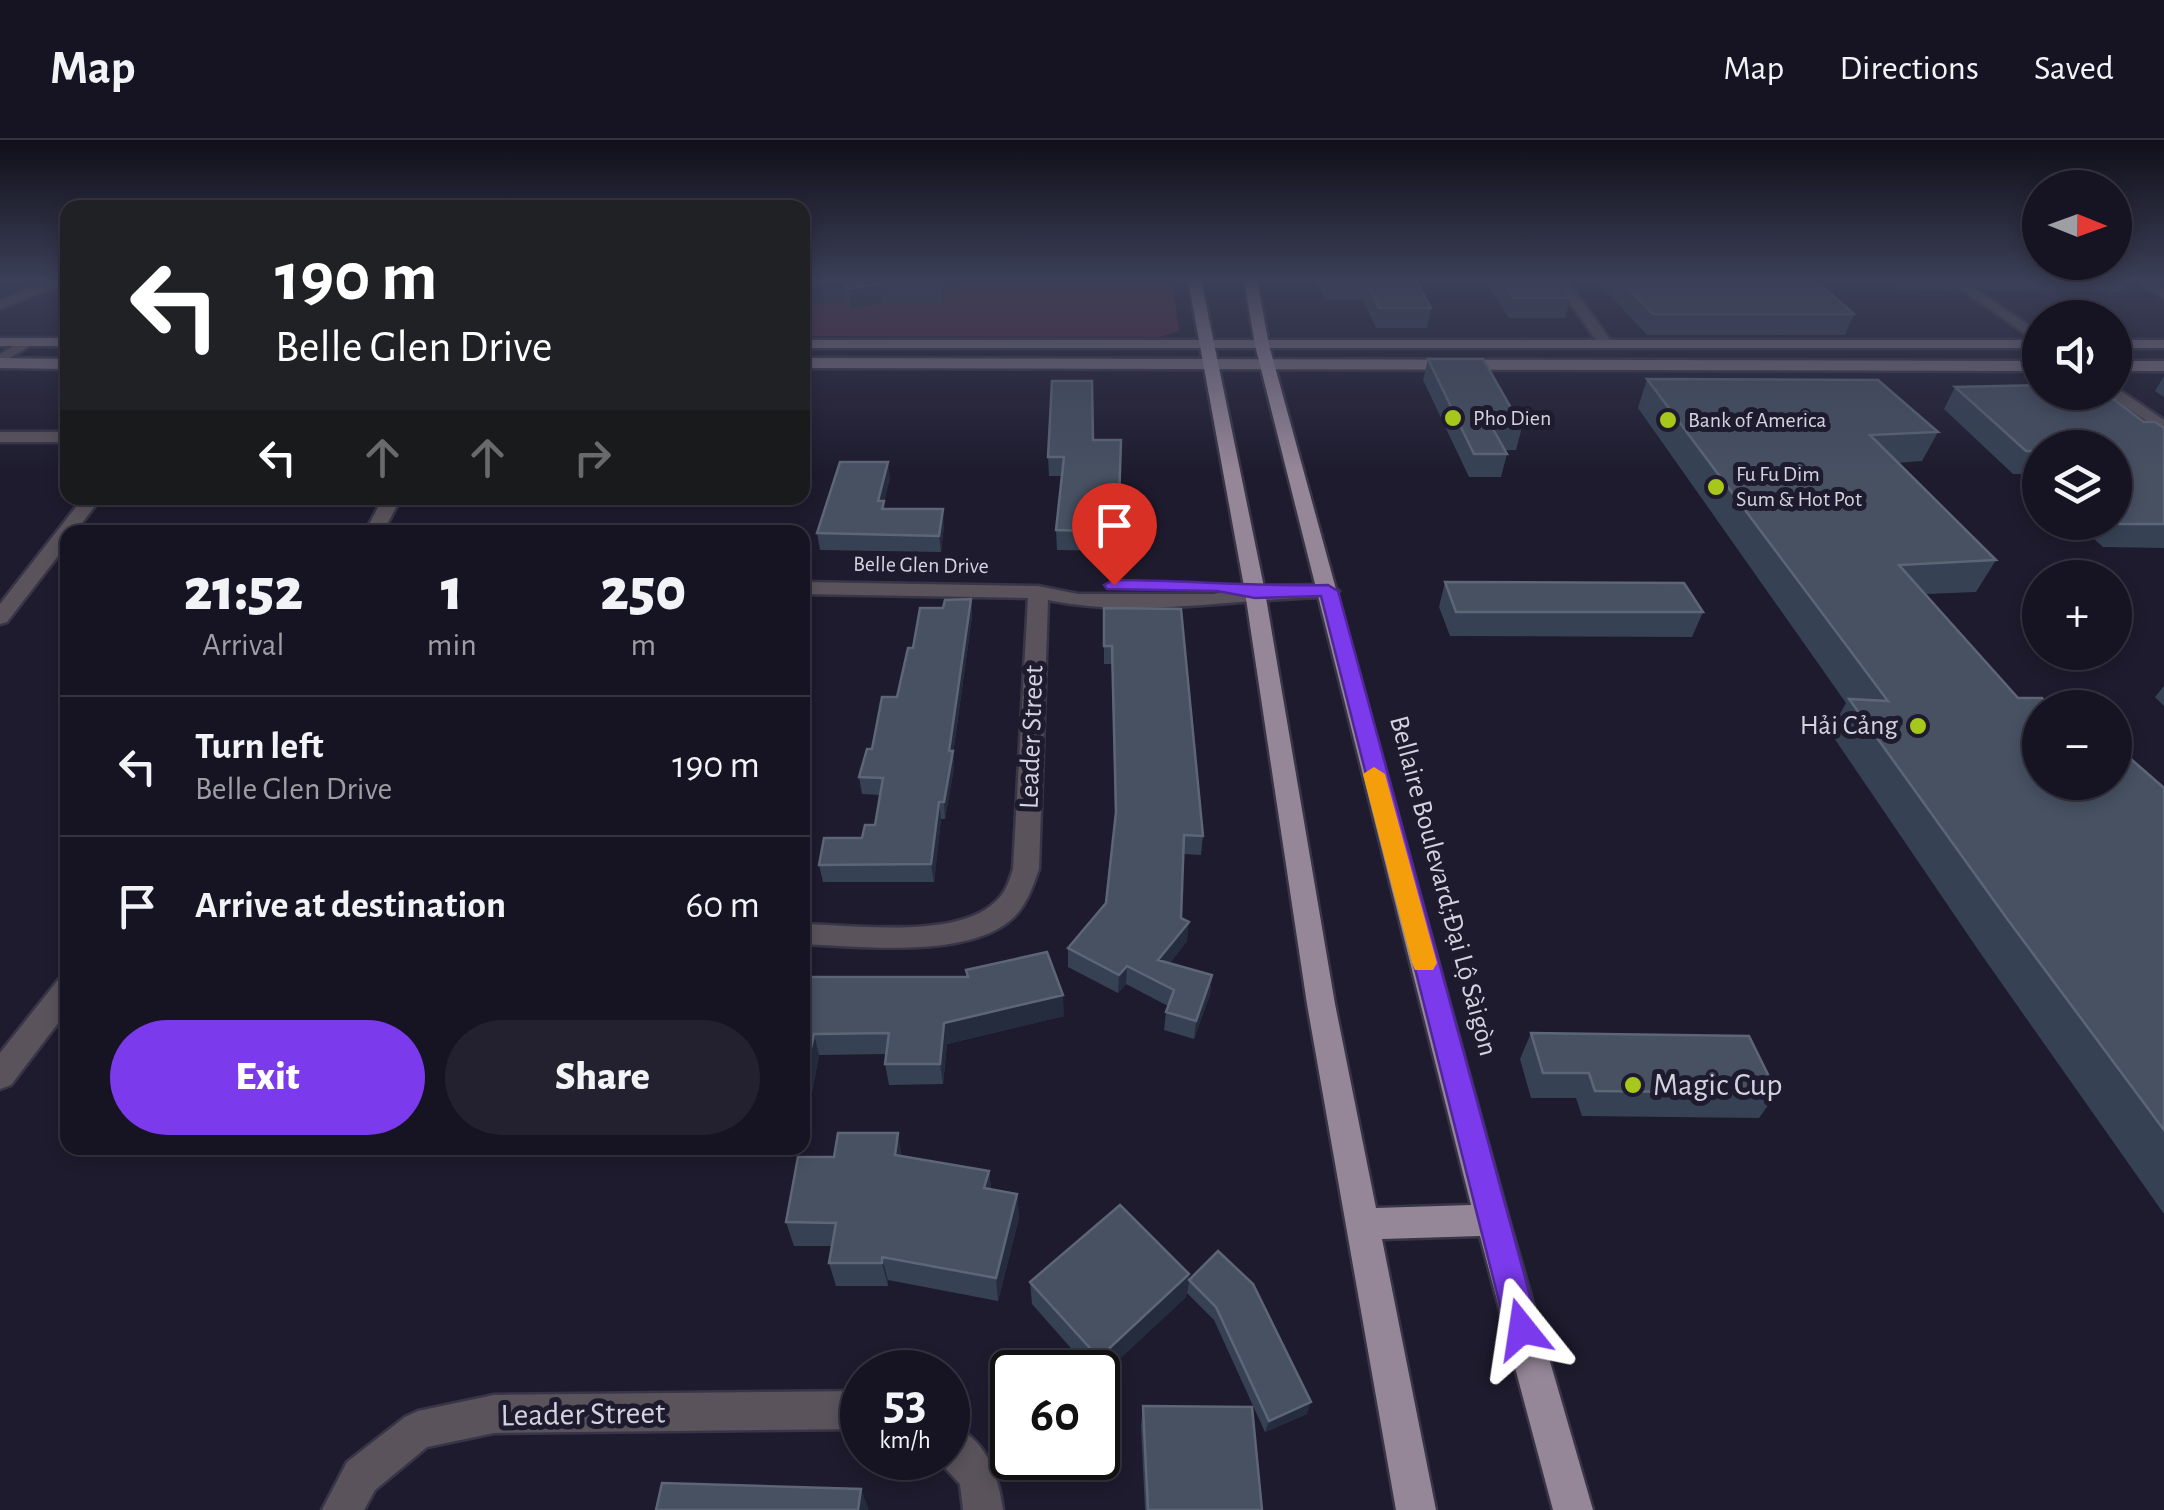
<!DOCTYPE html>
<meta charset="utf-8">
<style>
:root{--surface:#161422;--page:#23212f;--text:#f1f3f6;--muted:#9e9ea5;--line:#353340;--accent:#7c3aed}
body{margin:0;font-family:"Alegreya Sans",sans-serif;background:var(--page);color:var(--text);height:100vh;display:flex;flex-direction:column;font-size:38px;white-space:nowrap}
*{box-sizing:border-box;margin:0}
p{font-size:32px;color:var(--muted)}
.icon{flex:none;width:55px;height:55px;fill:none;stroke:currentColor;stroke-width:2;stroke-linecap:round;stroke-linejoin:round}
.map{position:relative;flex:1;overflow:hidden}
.side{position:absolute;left:60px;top:385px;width:750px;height:630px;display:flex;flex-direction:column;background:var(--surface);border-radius:20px;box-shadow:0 5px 15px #0003,0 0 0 2px var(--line)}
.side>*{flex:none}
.top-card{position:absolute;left:60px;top:60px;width:750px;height:305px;border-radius:20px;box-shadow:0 5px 15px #0003,0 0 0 2px var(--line);background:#202124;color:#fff;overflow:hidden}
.needle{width:65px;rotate:91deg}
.controls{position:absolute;left:2022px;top:30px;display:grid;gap:20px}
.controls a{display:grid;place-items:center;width:110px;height:110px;border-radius:50%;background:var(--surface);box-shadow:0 5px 15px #0003,0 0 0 2px var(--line);font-size:50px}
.speed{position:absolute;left:840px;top:1210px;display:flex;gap:20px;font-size:50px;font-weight:700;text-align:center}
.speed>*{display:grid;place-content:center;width:130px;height:130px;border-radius:50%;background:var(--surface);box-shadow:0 5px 15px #0003,0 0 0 2px var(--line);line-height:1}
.speed small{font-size:25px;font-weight:400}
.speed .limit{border:5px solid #111;border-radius:15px;background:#fff;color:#111}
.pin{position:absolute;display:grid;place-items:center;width:85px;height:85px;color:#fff;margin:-102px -42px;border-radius:50% 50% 50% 0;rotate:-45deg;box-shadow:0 0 10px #0007}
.pin .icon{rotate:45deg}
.me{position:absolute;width:110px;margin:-55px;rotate:345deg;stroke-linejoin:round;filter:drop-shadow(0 0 8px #0008)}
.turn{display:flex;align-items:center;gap:35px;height:210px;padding:0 50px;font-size:45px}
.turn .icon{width:130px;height:130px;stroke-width:2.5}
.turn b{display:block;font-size:70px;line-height:85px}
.lanes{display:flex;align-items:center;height:95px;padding:0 50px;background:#0003;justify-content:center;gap:50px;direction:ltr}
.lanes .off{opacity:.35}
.eta{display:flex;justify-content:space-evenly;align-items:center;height:170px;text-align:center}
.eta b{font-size:60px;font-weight:800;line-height:70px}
.primary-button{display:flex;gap:20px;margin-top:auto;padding:20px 50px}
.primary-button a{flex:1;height:115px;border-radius:60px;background:var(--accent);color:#fff;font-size:40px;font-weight:800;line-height:115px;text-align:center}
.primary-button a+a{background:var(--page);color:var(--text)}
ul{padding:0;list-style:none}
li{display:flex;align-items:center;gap:30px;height:140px;padding:0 50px;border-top:2px solid var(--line)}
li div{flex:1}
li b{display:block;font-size:38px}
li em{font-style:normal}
header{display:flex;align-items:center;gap:60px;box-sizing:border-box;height:140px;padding:0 50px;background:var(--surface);border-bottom:2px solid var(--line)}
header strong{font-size:48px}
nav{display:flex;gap:55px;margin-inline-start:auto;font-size:35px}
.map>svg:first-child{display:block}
.green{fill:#55283a}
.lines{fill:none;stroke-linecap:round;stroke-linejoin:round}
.minor-casing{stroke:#373547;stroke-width:5}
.secondary-casing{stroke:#373547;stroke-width:5}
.primary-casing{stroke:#373547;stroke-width:5}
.minor{fill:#5a535b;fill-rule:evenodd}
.secondary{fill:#7c707d;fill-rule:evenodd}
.primary{fill:#968798;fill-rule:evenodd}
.wall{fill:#364254}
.shaded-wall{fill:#252c3e}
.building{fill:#475162;stroke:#5d6676;stroke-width:2.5}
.route{fill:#7c3aed;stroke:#51269a;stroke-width:2.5}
.slow{fill:#f59e0b}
.poi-dot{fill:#a8c71c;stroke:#1e1b2e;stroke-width:4}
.labels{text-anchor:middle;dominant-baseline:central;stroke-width:10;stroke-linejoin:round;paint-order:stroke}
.far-poi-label{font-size:22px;fill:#d3d2df;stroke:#1e1b2e;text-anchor:start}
.far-street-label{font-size:22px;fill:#d3d2df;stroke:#1e1b2e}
.poi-label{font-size:28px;fill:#d3d2df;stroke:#1e1b2e;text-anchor:end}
.street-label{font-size:28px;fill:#d3d2df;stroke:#1e1b2e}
.near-poi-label{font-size:32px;fill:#d3d2df;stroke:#1e1b2e;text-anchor:start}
.near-street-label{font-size:32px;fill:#d3d2df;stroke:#1e1b2e}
</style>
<header>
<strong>Map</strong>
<nav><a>Map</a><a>Directions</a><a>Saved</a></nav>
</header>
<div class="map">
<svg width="2164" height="1370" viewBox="0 0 2164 1370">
<rect width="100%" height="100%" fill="#1e1b2e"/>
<path class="green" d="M803,140H1172L1179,191L1159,197L803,196Z"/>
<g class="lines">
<defs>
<path id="minor" d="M51,140L68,142L0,169V160Z
M1554,140H1567L1613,204L1611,207H1601Z
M1948,140H1962L2040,193V204Z
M2133,140H2149L2164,148V158Z
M24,199L36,202L0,224V214Z
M2115,247L2164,280V293L2109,255L2108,252H2115Z
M0,292H68V302H0Z
M83,358H101L75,392H68V403L7,482L0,484V464Z
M383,358H401L383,392H365Z
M802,442L1038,446L1078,454H1213L1255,446L1329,445L1339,451L1329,457C1236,458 1140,479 1048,460L1039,729C1033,746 1027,764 1014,777C970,820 859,806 802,804V784C853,785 955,799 994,763C1005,754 1009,742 1013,729L1028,458L802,454Z
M68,837V870L11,945L0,949V913L58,840Z
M862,1251V1289L494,1293L427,1307L375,1350L364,1370H322L347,1322L405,1277L418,1271L494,1255Z
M948,1283C986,1298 998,1333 1003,1370H963L960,1344L936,1318H948Z"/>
<path id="secondary" d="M0,198H68V206H0Z
M802,200H2040V208H802Z
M2115,200H2164V208H2115Z
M0,218L68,219V229L0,228Z
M802,218L2040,221V231L802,228Z
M2115,221H2164V231H2115Z"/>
<path id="primary" d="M1188,140H1201L1265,452L1335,864L1376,1068L1471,1065L1255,205L1244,140H1257L1269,205L1509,1080L1593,1370H1553L1480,1096L1382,1099L1436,1370H1396L1307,864L1245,452Z"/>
</defs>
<use href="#minor" class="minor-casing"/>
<use href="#secondary" class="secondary-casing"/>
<use href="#primary" class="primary-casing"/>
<use href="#minor" class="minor"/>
<use href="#secondary" class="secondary"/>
<use href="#primary" class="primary"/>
</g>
<path class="wall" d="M802,140H950L943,164L882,163L851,169L843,160L802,165Z
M1316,140H1416L1431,168L1427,188H1376L1363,160H1324Z
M1484,140H1557L1571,158L1565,178H1509Z
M1596,140H1815L1854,174L1845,195H1647Z
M1881,140H1960L1955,150L1898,149Z
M1967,140H2127L2120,152L1983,150Z
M1428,219L1522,287L1516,310H1505L1507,314L1501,337H1469L1423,240Z
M2164,236V257L2155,251Z
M1647,239L1938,292L1922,321L1897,323L1996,420L1976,452L1926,454L2040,642L2164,648V1074L1981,814L1830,592L1846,563L1638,268Z
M1955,247L2144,282L2164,288V408L2103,407L2075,382H2115V308H2040V350L2022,334H2013L1944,269Z
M1093,300H1121L1118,411L1057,410L1056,390L1062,336H1049L1048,317Z
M890,338L884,361L885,369L944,385L941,412L820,410L817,393Z
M669,358H766V359Z
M1445,442L1703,472L1692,497L1450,496L1439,467Z
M971,459L972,476L953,614L954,628L945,679H941L934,742H823L819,725L862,698L875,685L880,655L862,654L859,637L897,557L913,508L943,468Z
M1104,468L1203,696L1201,715L1183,714L1181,778L1187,801L1169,824L1212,835L1210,854L1194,899L1164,890L1166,872L1168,866L1126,844L1118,853L1068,827V808L1106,763L1115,679L1112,524H1104Z
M2164,546V566L2155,557Z
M966,830L1064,876L947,904L943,944L889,945L885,924L886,914L819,915L806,984H802V837H967Z
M1531,893L1777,953L1759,978L1582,976L1576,958H1531L1520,919Z
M902,1016L989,1031L991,1049L1017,1054L1019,1078L998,1161L888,1140V1146H836L829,1123L832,1106H794L786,1082Z
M1189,1134L1186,1157L1098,1239V1232H1092L1032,1164L1030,1142Z
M1189,1140L1253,1144L1307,1274L1265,1292L1214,1180L1187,1153Z
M1143,1266L1262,1370H1145L1141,1286Z"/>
<path class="shaded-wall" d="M943,140H950L943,164L942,144Z
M841,141L843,160L802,165V144Z
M880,144L882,163L851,169L848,149Z
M888,322L890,338L884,361L886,377L878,361Z
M943,369L944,385L941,412L939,396Z
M971,459L972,476L953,614L954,628L945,679L944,662L949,611Z
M939,662L941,679L934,742L931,724Z
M1189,782L1187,801L1157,839L1158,820Z
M1127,826L1126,844L1118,853L1119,835Z
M1212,835L1210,854L1194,899L1196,881Z
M1063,855L1064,876L947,904L943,944L940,924L944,883Z
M814,894L819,915L806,984L802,972V951Z
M898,993L902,1017L895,1015Z
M989,1031L992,1055L984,1048Z
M1017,1054L1019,1078L998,1161L996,1138Z
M882,1117L888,1140V1146L882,1123Z
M1189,1134L1186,1157L1098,1239L1099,1218Z
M1311,1262L1307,1274L1265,1292L1269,1281Z
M861,1349L868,1367V1370H858Z"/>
<path class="building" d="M802,140H943L942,144H880L848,149L841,141L802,144Z
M1326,140H1416L1431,168H1379L1366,141H1327Z
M1501,140H1557L1571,158H1514Z
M1620,140H1815L1854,174H1653Z
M1428,219H1483L1522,287H1492L1507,314H1474Z
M1647,239L1878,240L1938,292L1870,295L1996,420L1899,425L2018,558H2042L2050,568H2040V642H2115V605L2164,648V990L2008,780L1849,559L1888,561Z
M1052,241H1092L1093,300H1121L1118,392L1056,390L1064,317H1048Z
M2040,245V252H2104L2144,282H2155L2164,288V384H2119L2115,380V308H2040V315L2035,311H2026L1955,247Z
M840,322H888L878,361H884L882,369H943L939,396L817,393Z
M1445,442L1684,443L1703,472H1456Z
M971,459L949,611H953L944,662H939L931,724L819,725L824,698H862L865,685H875L883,638L859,637L867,609H872L882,557H897L908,508H913L920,468H943L945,460Z
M1104,468L1181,469L1203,696L1184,695L1181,778L1189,782L1158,820L1212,835L1196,881L1166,872L1174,850L1127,826L1119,835L1068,808L1106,763L1116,672L1112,506H1104Z
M1047,812L1063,855L944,883L940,924H885L889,893L814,894L802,951V837H968L966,830Z
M1531,893L1749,896L1777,953L1595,951L1589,933H1543Z
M838,993H898L895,1015L989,1031L984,1048L1017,1054L996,1138L882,1117V1123H829L836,1083L786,1082L798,1017H834Z
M1120,1065L1189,1134L1099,1218L1030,1142Z
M1218,1111L1253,1144L1311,1262L1269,1281L1216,1167L1189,1140Z
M1143,1266L1252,1267L1262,1370H1148Z
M662,1343L861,1349L858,1370H656Z"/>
<linearGradient id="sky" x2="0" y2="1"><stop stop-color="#100f19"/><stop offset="0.42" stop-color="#3b3f57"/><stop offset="1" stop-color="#3b3f57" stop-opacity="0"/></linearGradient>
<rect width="2164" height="332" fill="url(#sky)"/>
<path class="route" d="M1114,440C1186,440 1256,447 1328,445L1338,451L1539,1189L1534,1200L1522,1205L1511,1200L1506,1189L1321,456L1255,458L1217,451L1107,449L1104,445Z"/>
<path class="slow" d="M1374,627L1385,634L1437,823L1433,830H1415L1412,823L1363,634Z"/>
<g class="poi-dot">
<circle cx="1453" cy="278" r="10"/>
<circle cx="1668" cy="280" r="10"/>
<circle cx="1716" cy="347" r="10"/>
<circle cx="1918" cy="586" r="10"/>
<circle cx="1633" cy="945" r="10"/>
</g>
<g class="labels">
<g class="far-poi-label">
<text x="1473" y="278">Pho Dien</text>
<text x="1688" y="280">Bank of America</text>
<text x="1736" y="334">Fu Fu Dim<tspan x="1736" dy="25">Sum &amp; Hot Pot</tspan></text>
</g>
<g class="far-street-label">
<text transform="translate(921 425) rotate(1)">Belle Glen Drive</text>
</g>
<g class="poi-label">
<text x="1898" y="586">Hải Cảng</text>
</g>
<g class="street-label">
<text transform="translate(1032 597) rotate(-88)">Leader Street</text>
<text transform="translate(1443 746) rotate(75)">Bellaire Boulevard;Đại Lộ Sàigòn</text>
</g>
<g class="near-poi-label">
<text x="1653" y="945">Magic Cup</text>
</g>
<g class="near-street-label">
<text transform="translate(583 1274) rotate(-1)">Leader Street</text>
</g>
</g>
</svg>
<div class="controls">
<a><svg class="needle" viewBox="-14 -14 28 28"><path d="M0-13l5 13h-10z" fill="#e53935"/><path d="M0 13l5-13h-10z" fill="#9e9ea5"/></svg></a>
<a><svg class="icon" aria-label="sound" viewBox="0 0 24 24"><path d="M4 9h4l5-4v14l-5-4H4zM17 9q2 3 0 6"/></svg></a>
<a><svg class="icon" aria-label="layers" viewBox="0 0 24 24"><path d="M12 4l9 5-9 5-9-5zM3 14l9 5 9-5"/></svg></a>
<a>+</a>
<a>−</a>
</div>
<div class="speed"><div>53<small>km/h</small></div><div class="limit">60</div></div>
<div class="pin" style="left:1114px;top:445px;background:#d93025"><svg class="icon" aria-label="arrive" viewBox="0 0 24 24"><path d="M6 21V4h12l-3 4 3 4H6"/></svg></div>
<svg class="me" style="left:1522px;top:1189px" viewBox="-20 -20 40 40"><path d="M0-17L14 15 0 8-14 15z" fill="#7c3aed" stroke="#fff" stroke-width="4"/></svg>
<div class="top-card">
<div class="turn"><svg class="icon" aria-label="left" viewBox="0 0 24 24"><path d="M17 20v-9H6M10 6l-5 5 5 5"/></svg><div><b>190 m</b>Belle Glen Drive</div></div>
<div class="lanes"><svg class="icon" aria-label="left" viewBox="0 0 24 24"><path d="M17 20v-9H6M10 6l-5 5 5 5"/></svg><svg class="icon off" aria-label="ahead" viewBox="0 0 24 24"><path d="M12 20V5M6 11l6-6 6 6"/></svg><svg class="icon off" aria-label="ahead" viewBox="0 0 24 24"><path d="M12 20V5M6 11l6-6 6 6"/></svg><svg class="icon off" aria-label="right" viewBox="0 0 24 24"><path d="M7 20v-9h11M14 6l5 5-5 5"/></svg></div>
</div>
<section class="side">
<div class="eta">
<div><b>21:52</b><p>Arrival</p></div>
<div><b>1</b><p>min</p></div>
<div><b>250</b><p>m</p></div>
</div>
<ul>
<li><svg class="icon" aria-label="left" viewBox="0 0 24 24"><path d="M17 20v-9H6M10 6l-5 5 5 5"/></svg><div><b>Turn left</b><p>Belle Glen Drive</p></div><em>190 m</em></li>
<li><svg class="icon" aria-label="arrive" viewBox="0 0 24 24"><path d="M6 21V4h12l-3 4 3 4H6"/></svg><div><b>Arrive at destination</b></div><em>60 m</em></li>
</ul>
<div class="primary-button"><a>Exit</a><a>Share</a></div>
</section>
</div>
